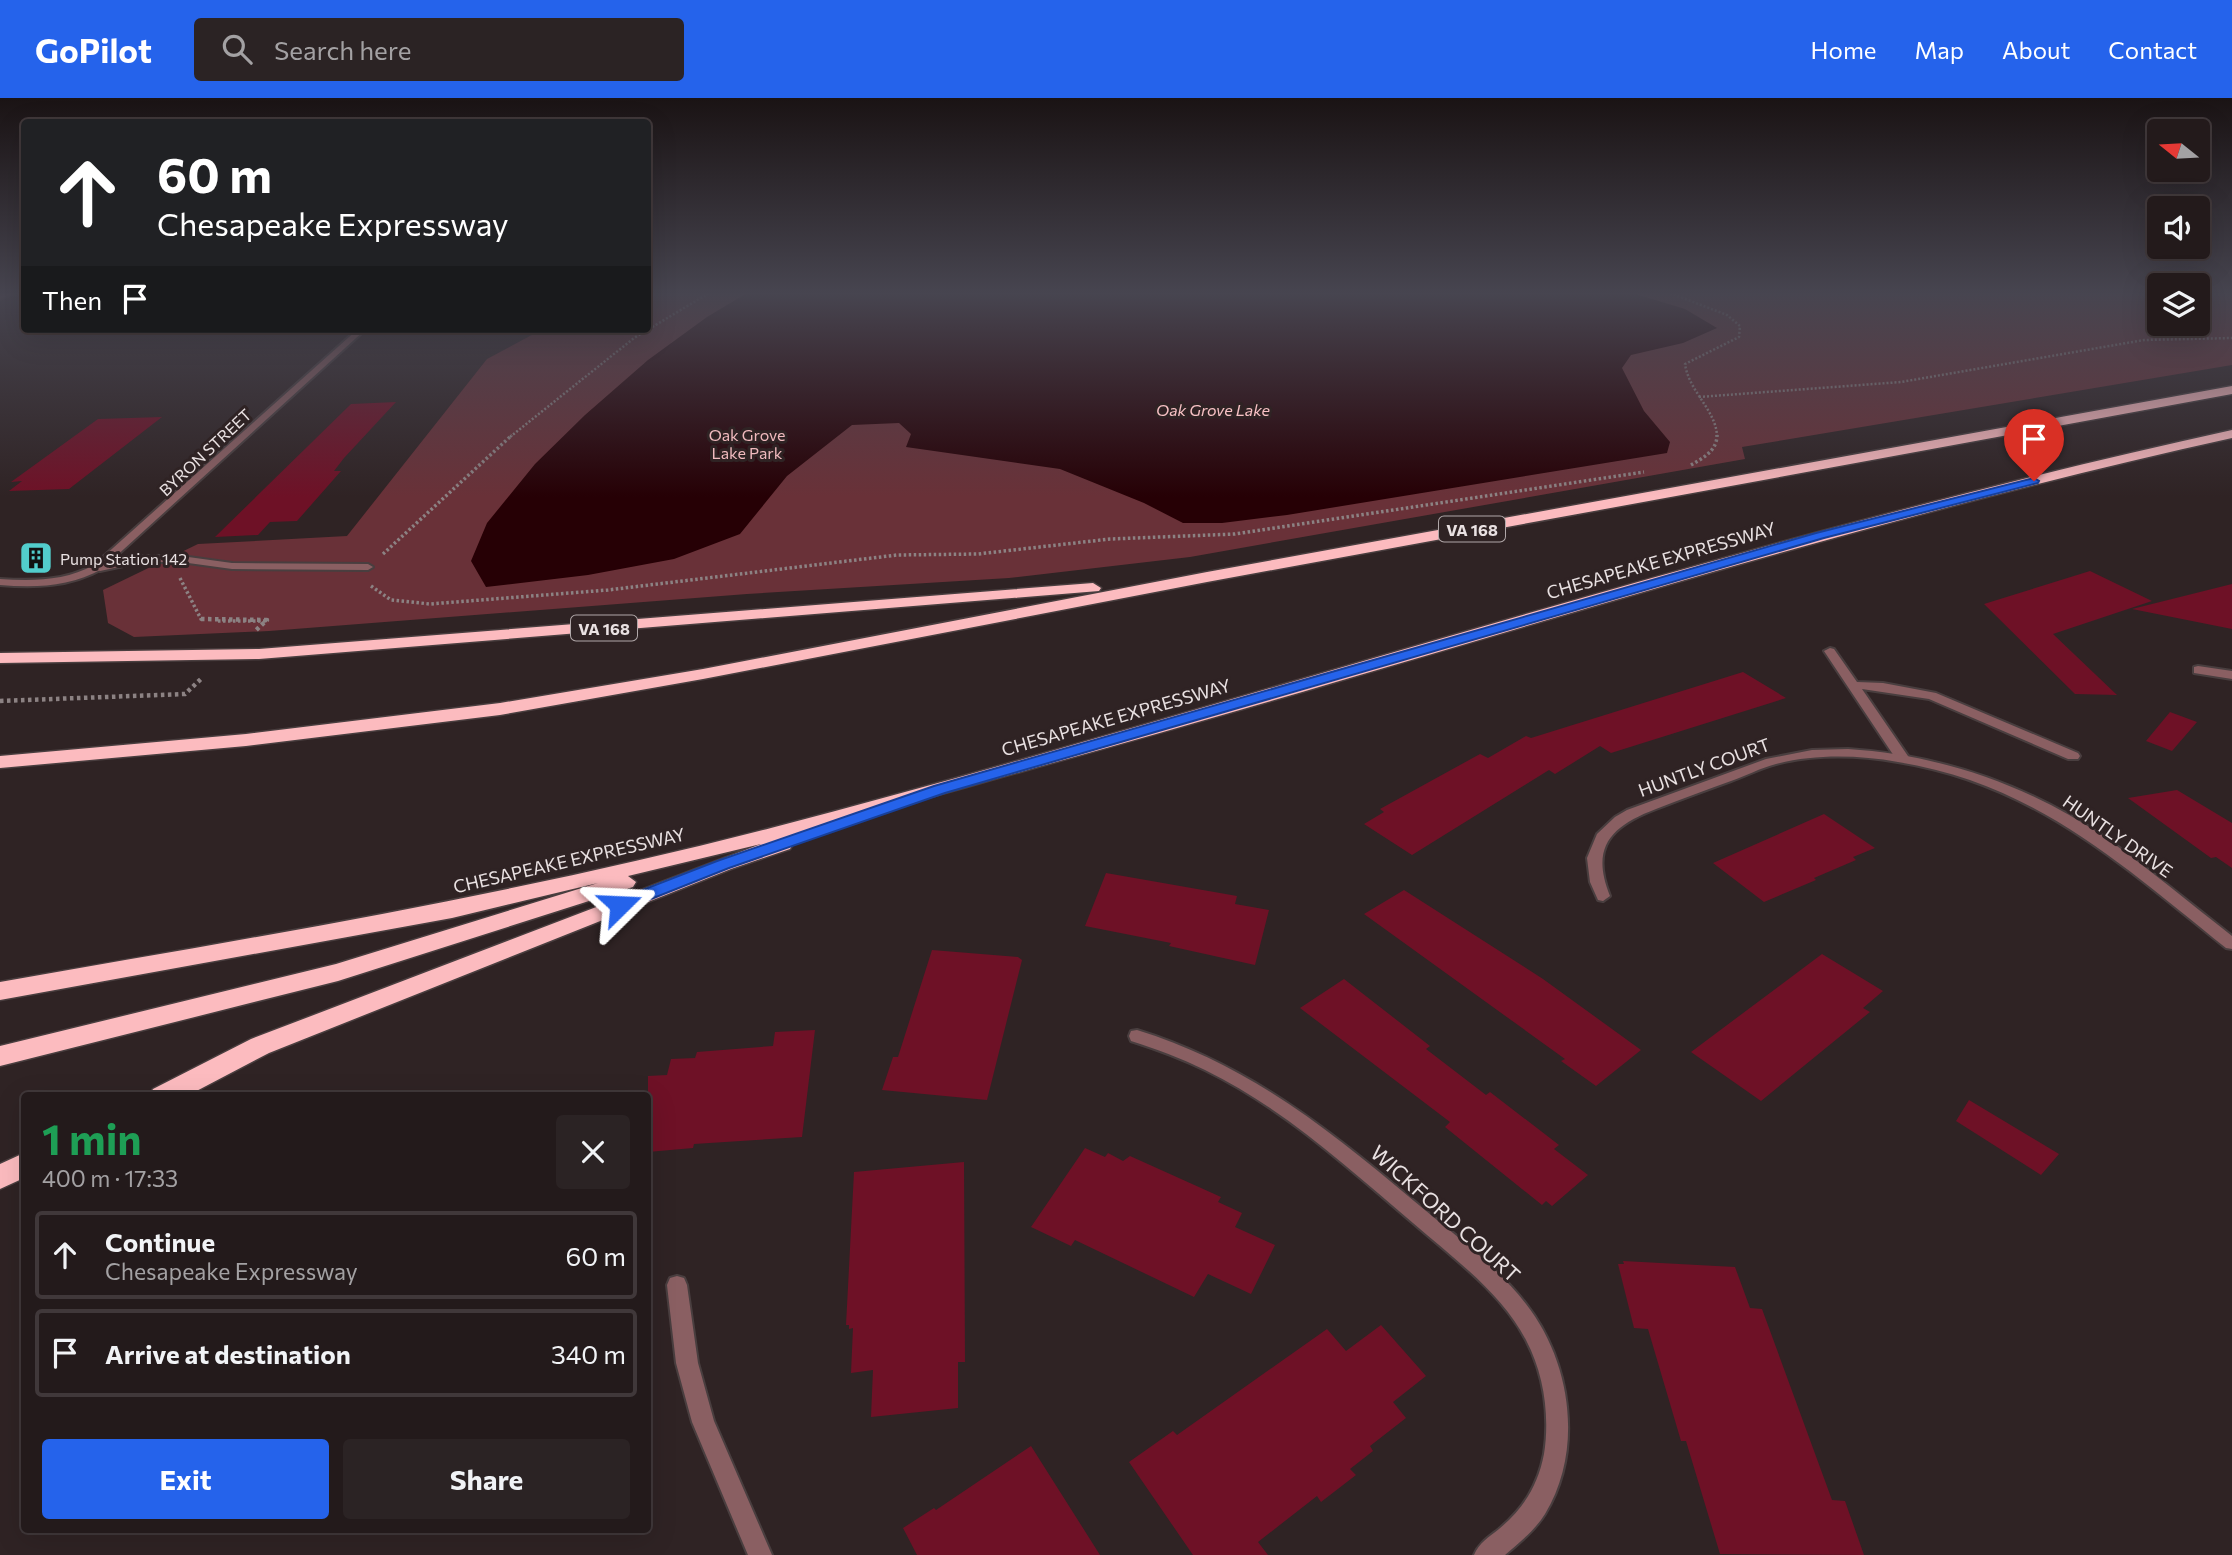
<!DOCTYPE html>
<meta charset="utf-8">
<style>
:root{--surface:#231a1b;--page:#2b2324;--text:#f1f3f6;--muted:#a3a1a3;--line:#40383a;--accent:#2563eb}
body{margin:0;font-family:Commissioner,sans-serif;background:var(--page);color:var(--text);height:100vh;display:flex;flex-direction:column;font-size:26px;white-space:nowrap}
*{box-sizing:border-box;margin:0}
p{font-size:23px;color:var(--muted)}
.icon{flex:none;width:38px;height:38px;fill:none;stroke:currentColor;stroke-width:2;stroke-linecap:round;stroke-linejoin:round}
.map{position:relative;flex:1;overflow:hidden}
.panel{position:absolute;left:21px;top:994px;width:630px;height:441px;display:flex;flex-direction:column;background:var(--surface);border-radius:7px;box-shadow:0 7px 28px #0002,0 0 0 2px var(--line)}
.panel>*{flex:none}
.guide{position:absolute;left:21px;top:21px;width:630px;height:214px;border-radius:7px;box-shadow:0 7px 28px #0002,0 0 0 2px var(--line);background:#202124;color:#fff;overflow:hidden}
.needle{width:46px;rotate:288deg}
.buttons{position:absolute;left:2147px;top:21px;display:grid;gap:14px}
.buttons a{display:grid;place-items:center;width:63px;height:63px;border-radius:7px;background:var(--surface);box-shadow:0 7px 28px #0002,0 0 0 2px var(--line);font-size:35px}
.pin{position:absolute;display:grid;place-items:center;width:60px;height:60px;color:#fff;margin:-72px -30px;border-radius:50% 50% 50% 0;rotate:-45deg;box-shadow:0 0 7px #0007}
.pin .icon{rotate:45deg}
.me{position:absolute;width:77px;margin:-38px;rotate:69deg;stroke-linejoin:round;filter:drop-shadow(0 0 5px #0008)}
.turn{display:flex;align-items:center;gap:24px;height:147px;padding:0 21px;font-size:32px}
.turn .icon{width:91px;height:91px;stroke-width:2.5}
.turn b{display:block;font-size:49px;line-height:60px}
.then{display:flex;align-items:center;height:66px;padding:0 21px;background:#0003;gap:14px;font-size:26px}
.round{display:grid;place-items:center;flex:none;width:74px;height:74px;border-radius:7px;background:var(--page)}
.head{display:flex;align-items:center;justify-content:space-between;height:119px;padding:0 21px}
h1{font-size:42px;font-weight:700;line-height:52px;color:#1e9e55}
.action{display:flex;gap:14px;margin-top:auto;padding:14px 21px}
.action a{flex:1;height:80px;border-radius:7px;background:var(--accent);color:#fff;font-size:28px;font-weight:700;line-height:80px;text-align:center}
.action a+a{background:var(--page);color:var(--text)}
ul{padding:0;list-style:none}
li{display:flex;align-items:center;gap:21px;height:88px;margin:0 14px 10px;padding:0 7px;border:4px solid var(--line);border-radius:7px}
li div{flex:1}
li b{display:block;font-size:26px}
li em{font-style:normal}
header{display:flex;align-items:center;gap:42px;box-sizing:border-box;height:98px;padding:0 35px;background:var(--accent);color:#fff}
header strong{font-size:33px}
nav{display:flex;gap:38px;margin-inline-start:auto;font-size:24px}
.search{width:490px;height:63px;background:var(--page);display:flex;align-items:center;gap:18px;box-sizing:border-box;padding:0 24px;border-radius:7px;color:var(--muted);font-size:26px}
.map>svg:first-child{display:block}
.green{fill:#693138}
.water{fill:#260005}
.building{fill:#6e1126}
.lines{fill:none;stroke-linecap:round;stroke-linejoin:round}
.lane-casing{stroke:#493e3f;stroke-width:4}
.street-casing{stroke:#493e3f;stroke-width:4}
.highway-casing{stroke:#493e3f;stroke-width:3}
.path-far2{stroke:#8c8283;stroke-width:2.5;stroke-dasharray:2 2;stroke-linecap:butt}
.path-far1{stroke:#8c8283;stroke-width:3.5;stroke-dasharray:2.5 2.5;stroke-linecap:butt}
.path{stroke:#8c8283;stroke-width:4.5;stroke-dasharray:3.5 3.5;stroke-linecap:butt}
.lane{fill:#8a5f62;fill-rule:evenodd}
.street{fill:#8a5f62;fill-rule:evenodd}
.highway{fill:#fcbbbf;fill-rule:evenodd}
.route{fill:#2563eb;stroke:#184099;stroke-width:2}
.labels{text-anchor:middle;dominant-baseline:central;stroke-width:6;stroke-linejoin:round;paint-order:stroke}
.far-water-label{font-size:16px;font-style:italic;fill:#f7c1c4;stroke:#2f2324}
.far-park-label{font-size:16px;fill:#f0babe;stroke:#2f2324}
.far-street-label{font-size:16px;fill:#e9e1e2;stroke:#2f2324}
.shield{fill:#2f2324;stroke:#b1a8a9;stroke-width:2}
.shield-label{font-size:16px;font-weight:bold;fill:#e9e1e2}
.far-poi-label{font-size:16px;fill:#e9e1e2;stroke:#2f2324;text-anchor:start}
.street-label{font-size:18px;fill:#e9e1e2;stroke:#2f2324}
.near-street-label{font-size:21px;fill:#e9e1e2;stroke:#2f2324}
</style>
<header>
<strong>GoPilot</strong>
<div class="search"><svg class="icon" aria-label="search" viewBox="0 0 24 24"><circle cx="10" cy="10" r="6"/><path d="M15 15l6 6"/></svg>Search here</div>
<nav><a>Home</a><a>Map</a><a>About</a><a>Contact</a></nav>
</header>
<div class="map">
<svg width="2232" height="1457" viewBox="0 0 2232 1457">
<rect width="100%" height="100%" fill="#2f2324"/>
<path class="green" d="M648,195H2159L2160,226H2198V195H2232V267L1742,349L1745,361L1190,459L1009,480L747,496L269,533L134,539L108,525L103,492L198,446L347,438L487,261L543,231H648Z"/>
<path class="water" d="M747,195H1632L1685,211L1717,230L1683,245L1631,257L1622,270L1644,313L1670,344L1667,355L1287,417L1222,425H1183L1144,405L1060,371L906,349L911,336L899,325L852,327L787,378L740,436L674,461L588,477L486,489L471,463L487,425L535,366L585,317L648,262L707,219Z"/>
<path class="building" d="M396,304L344,360L334,373H341L297,423L270,424L258,437L215,439L351,306Z
M162,319L69,391L9,393L22,383L11,384L98,321Z
M2090,473L2152,503L2053,536L2117,597L2075,596L1984,506Z
M2232,486V531L2132,511Z
M1743,574L1786,600L1611,655L1600,648L1555,676L1549,672L1412,757L1364,726L1384,714L1380,711L1480,656L1488,660L1526,638L1531,640Z
M2170,614L2197,624L2172,653L2146,643Z
M2177,692L2232,725V770L2216,759L2211,760L2128,700Z
M1824,716L1875,750L1853,759L1856,762L1814,780L1816,782L1764,804L1713,765Z
M1106,775L1237,798L1235,806L1269,812L1255,867L1169,848L1171,845L1085,828Z
M1404,792L1543,881L1641,952L1596,988L1561,963L1565,961L1364,816Z
M932,852L1018,859L1022,862L987,1002L882,992L893,959H898Z
M1822,856L1883,893L1863,910L1870,914L1761,1003L1691,954Z
M1344,881L1430,948L1426,951L1486,997L1490,994L1559,1047L1554,1051L1588,1077L1552,1108L1546,1103L1542,1107L1445,1029L1450,1024L1300,910Z
M815,932L802,1039L694,1046L693,1050L648,1054V978L667,977L671,961L695,960L697,954L773,948L775,934Z
M1969,1002L2059,1056L2041,1077L1956,1023Z
M1085,1050L1105,1059L1108,1055L1123,1063L1130,1058L1221,1099L1218,1104L1242,1115L1235,1129L1275,1147L1251,1196L1208,1176L1194,1199L1075,1142L1071,1148L1031,1129Z
M964,1064L965,1264H958V1310L871,1319L873,1272L851,1275L853,1230L849,1231V1227H846L854,1074Z
M1623,1163L1735,1169L1750,1210L1762,1211L1832,1402L1845,1403L1864,1457L1720,1456L1686,1343H1681L1648,1231L1634,1230L1618,1166H1624Z
M1381,1227L1426,1278L1393,1304L1406,1320L1370,1348L1373,1353L1350,1371L1356,1377L1321,1404L1317,1398L1258,1444L1268,1457H1193L1129,1364L1173,1333L1177,1337L1327,1231L1346,1253Z
M1031,1348L1100,1457H917L903,1430L934,1410L936,1412Z"/>
<g class="lines">
<defs>
<path id="lane" d="M142,458H181L232,465L368,466L373,469L368,472L232,471L181,464H142L100,473L95,470L96,468Z
M1830,550L1834,551L1857,584L1883,585L1936,595L2078,655L2080,658L2078,661H2068L1929,601L1862,591L1910,661L1908,664H1898L1824,553Z"/>
<path id="street" d="M4,195H14L0,201V197Z
M358,231H366L102,471C70,489 35,490 0,487V481C33,483 65,483 94,467Z
M2198,568L2232,573V581L2194,575V569Z
M1848,651C1941,657 2028,687 2106,740C2149,771 2190,805 2232,838V851L2226,850C2122,767 2035,686 1898,664C1858,657 1815,656 1776,666C1760,670 1746,678 1731,683C1706,692 1681,701 1656,711C1611,728 1590,749 1610,798L1603,803L1598,802L1590,784L1587,760L1597,736L1615,719L1627,712L1766,661L1812,652Z
M1137,932C1247,966 1327,1030 1414,1103C1452,1135 1495,1166 1526,1206C1571,1263 1584,1352 1545,1416C1535,1432 1519,1445 1505,1457H1474C1479,1445 1489,1439 1499,1431C1524,1410 1538,1387 1544,1356C1550,1318 1544,1276 1526,1242C1501,1194 1453,1160 1413,1125C1347,1069 1283,1010 1205,972C1181,960 1156,951 1131,943L1129,938L1131,933Z
M677,1178L684,1180L687,1187L698,1265L714,1323L772,1457H748L692,1324L676,1265L667,1187L670,1180Z"/>
<path id="highway" d="M2232,288V296L1207,484L703,581L500,617L246,648L0,670V658L246,636L500,605L703,571L1207,474Z
M2232,332V340C1929,407 1633,497 1336,584C1153,638 968,688 784,740L793,746L790,751L731,771L269,955L187,998H149L153,991L251,941L761,746L628,778L636,784L633,789L338,883L0,968V948L336,866L598,785L452,820L0,902V884C258,839 517,796 771,730C1259,602 1739,440 2232,332Z
M1093,485L1101,490L1099,493L259,561L0,565V555L259,551Z
M24,1055V1080L0,1091V1066Z"/>
</defs>
<use href="#lane" class="lane-casing"/>
<use href="#street" class="street-casing"/>
<use href="#highway" class="highway-casing"/>
<path class="path-far2" d="M1670,195L1727,217L1740,228L1739,239L1685,266C1689,294 1717,313 1717,339
M1699,299L1901,284L2144,242L2232,240
M510,339L634,240L709,195"/>
<path class="path-far1" d="M1691,367C1703,360 1717,353 1717,337
M383,456L512,337
M180,480L202,523
M371,488L391,502L430,506L608,492L897,457L978,456L1110,441L1235,436L1644,374
M218,523H266"/>
<path class="path" d="M201,521L267,522L254,534
M0,603L185,596L202,580"/>
<use href="#lane" class="lane"/>
<use href="#street" class="street"/>
<use href="#highway" class="highway"/>
</g>
<linearGradient id="sky" x2="0" y2="1"><stop stop-color="#1a1314"/><stop offset="0.49" stop-color="#474550"/><stop offset="1" stop-color="#474550" stop-opacity="0"/></linearGradient>
<rect width="2232" height="399" fill="url(#sky)"/>
<path class="route" d="M2034,380L2039,383L2038,385L1824,440L945,695L729,770L626,811H614L611,807L614,803L717,763L934,688L1816,435Z"/>
<defs>
<symbol id="building-square" viewBox="-11 -11 22 22"><rect x="-9" y="-9" width="18" height="18" rx="4" fill="#52cdcc" stroke="#2f2324"/><path d="M-4-6H4V6H1V3H-1V6H-4ZM-2.5-4.3h1.7v1.8h-1.7ZM.8-4.3h1.7v1.8H.8ZM-2.5-1h1.7V.8h-1.7ZM.8-1h1.7V.8H.8Z" fill="#111"/></symbol>
</defs>
<g fill-rule="evenodd">
<use href="#building-square" x="17" y="441" width="38" height="38"/>
</g>
<g class="labels">
<g class="far-water-label">
<text x="1213" y="311">Oak Grove Lake</text>
</g>
<g class="far-park-label">
<text x="747" y="336">Oak Grove<tspan x="747" dy="18">Lake Park</tspan></text>
</g>
<g class="far-street-label">
<text transform="translate(205 354) rotate(-43)">BYRON STREET</text>
</g>
<g class="shield">
<rect x="1439" y="418.5" width="66" height="25" rx="5"/>
<rect x="571" y="517.5" width="66" height="25" rx="5"/>
</g>
<g class="shield-label">
<text x="1472" y="431">VA 168</text>
<text x="604" y="530">VA 168</text>
</g>
<g class="far-poi-label">
<text x="60" y="460">Pump Station 142</text>
</g>
<g class="street-label">
<text transform="translate(1661 462) rotate(-16)">CHESAPEAKE EXPRESSWAY</text>
<text transform="translate(1116 619) rotate(-16)">CHESAPEAKE EXPRESSWAY</text>
<text transform="translate(1704 669) rotate(-20)">HUNTLY COURT</text>
<text transform="translate(2118 738) rotate(35)">HUNTLY DRIVE</text>
<text transform="translate(569 762) rotate(-13)">CHESAPEAKE EXPRESSWAY</text>
</g>
<g class="near-street-label">
<text transform="translate(1446 1115) rotate(42)">WICKFORD COURT</text>
</g>
</g>
</svg>
<div class="buttons">
<a><svg class="needle" viewBox="-14 -14 28 28"><path d="M0-13l5 13h-10z" fill="#e53935"/><path d="M0 13l5-13h-10z" fill="#a3a1a3"/></svg></a>
<a><svg class="icon" aria-label="sound" viewBox="0 0 24 24"><path d="M4 9h4l5-4v14l-5-4H4zM17 9q2 3 0 6"/></svg></a>
<a><svg class="icon" aria-label="layers" viewBox="0 0 24 24"><path d="M12 4l9 5-9 5-9-5zM3 14l9 5 9-5"/></svg></a>
</div>
<div class="pin" style="left:2034px;top:383px;background:#d93025"><svg class="icon" aria-label="arrive" viewBox="0 0 24 24"><path d="M6 21V4h12l-3 4 3 4H6"/></svg></div>
<svg class="me" style="left:620px;top:807px" viewBox="-20 -20 40 40"><path d="M0-17L14 15 0 8-14 15z" fill="#2563eb" stroke="#fff" stroke-width="4"/></svg>
<div class="guide">
<div class="turn"><svg class="icon" aria-label="ahead" viewBox="0 0 24 24"><path d="M12 20V5M6 11l6-6 6 6"/></svg><div><b>60 m</b>Chesapeake Expressway</div></div>
<div class="then">Then<svg class="icon" aria-label="arrive" viewBox="0 0 24 24"><path d="M6 21V4h12l-3 4 3 4H6"/></svg></div>
</div>
<section class="panel">
<div class="head"><div><h1>1 min</h1><p>400 m · 17:33</p></div><a class="round"><svg class="icon" aria-label="close" viewBox="0 0 24 24"><path d="M6 6l12 12M18 6L6 18"/></svg></a></div>
<ul>
<li><svg class="icon" aria-label="ahead" viewBox="0 0 24 24"><path d="M12 20V5M6 11l6-6 6 6"/></svg><div><b>Continue</b><p>Chesapeake Expressway</p></div><em>60 m</em></li>
<li><svg class="icon" aria-label="arrive" viewBox="0 0 24 24"><path d="M6 21V4h12l-3 4 3 4H6"/></svg><div><b>Arrive at destination</b></div><em>340 m</em></li>
</ul>
<div class="action"><a>Exit</a><a>Share</a></div>
</section>
</div>
